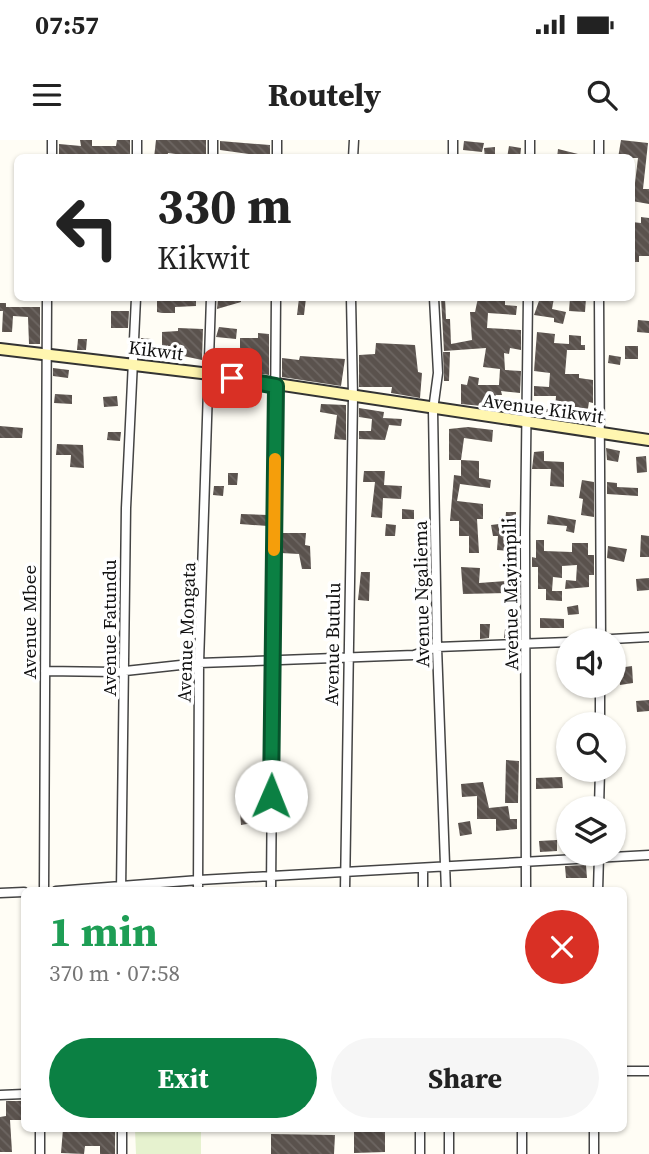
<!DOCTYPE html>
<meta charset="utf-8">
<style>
:root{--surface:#fff;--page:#f6f6f6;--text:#222;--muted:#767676;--accent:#0b8043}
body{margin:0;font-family:"Source Serif 4",serif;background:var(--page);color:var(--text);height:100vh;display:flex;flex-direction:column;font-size:26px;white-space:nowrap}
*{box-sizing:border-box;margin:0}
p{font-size:23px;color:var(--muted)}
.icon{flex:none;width:38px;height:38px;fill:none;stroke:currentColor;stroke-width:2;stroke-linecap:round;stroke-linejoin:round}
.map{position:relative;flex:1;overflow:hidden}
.details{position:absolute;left:21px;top:747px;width:606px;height:245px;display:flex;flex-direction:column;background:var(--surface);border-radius:10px;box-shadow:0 2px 5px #0004}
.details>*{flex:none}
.hud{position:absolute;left:14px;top:14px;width:621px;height:147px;border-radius:10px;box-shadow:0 2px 5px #0004;background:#fff;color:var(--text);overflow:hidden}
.fabs{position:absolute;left:556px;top:488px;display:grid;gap:14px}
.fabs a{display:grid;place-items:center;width:70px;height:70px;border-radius:50%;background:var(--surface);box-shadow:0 2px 5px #0004;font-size:35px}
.pin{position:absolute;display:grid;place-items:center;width:60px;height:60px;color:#fff;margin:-30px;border-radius:14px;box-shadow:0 4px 10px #0006}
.me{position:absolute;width:77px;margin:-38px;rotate:1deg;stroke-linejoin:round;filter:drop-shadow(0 0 5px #0008)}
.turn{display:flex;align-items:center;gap:24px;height:147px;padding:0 28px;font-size:32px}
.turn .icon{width:91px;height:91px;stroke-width:2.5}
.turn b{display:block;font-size:49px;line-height:60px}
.round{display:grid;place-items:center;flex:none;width:74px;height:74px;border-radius:37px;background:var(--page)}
.summary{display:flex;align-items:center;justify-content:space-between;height:119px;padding:0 28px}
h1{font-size:42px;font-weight:700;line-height:52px;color:#1e9e55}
.primary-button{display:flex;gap:14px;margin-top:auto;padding:14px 28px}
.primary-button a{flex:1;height:80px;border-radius:42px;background:var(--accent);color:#fff;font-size:28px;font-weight:700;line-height:80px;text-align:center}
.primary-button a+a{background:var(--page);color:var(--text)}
.status{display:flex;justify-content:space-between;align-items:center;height:49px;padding:0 35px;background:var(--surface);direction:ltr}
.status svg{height:19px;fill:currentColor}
header{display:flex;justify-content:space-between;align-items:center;height:91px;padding:0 28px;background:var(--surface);font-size:32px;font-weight:700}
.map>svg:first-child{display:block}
.pitch{fill:#e6f2cf}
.building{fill:url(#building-back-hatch)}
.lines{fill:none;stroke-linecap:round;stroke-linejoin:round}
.street-casing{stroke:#444;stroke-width:11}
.secondary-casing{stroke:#333;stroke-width:14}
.street{stroke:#fff;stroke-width:8}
.secondary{stroke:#fff6b0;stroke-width:10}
.route-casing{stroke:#07532c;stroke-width:18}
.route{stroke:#0b8043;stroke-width:12}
.slow{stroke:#f59e0b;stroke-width:12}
.labels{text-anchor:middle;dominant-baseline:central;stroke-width:7;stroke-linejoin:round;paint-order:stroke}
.street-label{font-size:19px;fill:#111;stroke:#fff}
</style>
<div class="status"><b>07:57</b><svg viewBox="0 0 49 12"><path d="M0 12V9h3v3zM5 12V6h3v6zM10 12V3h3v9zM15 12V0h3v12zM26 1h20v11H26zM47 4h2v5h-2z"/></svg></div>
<header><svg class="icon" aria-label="menu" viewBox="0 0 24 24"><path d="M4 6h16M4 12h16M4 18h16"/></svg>Routely<svg class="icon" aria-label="search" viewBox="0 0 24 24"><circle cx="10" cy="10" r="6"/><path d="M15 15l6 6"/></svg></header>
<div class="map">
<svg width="649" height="1014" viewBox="0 0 649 1014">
<defs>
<pattern id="building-back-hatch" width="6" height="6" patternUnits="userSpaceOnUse" patternTransform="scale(1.75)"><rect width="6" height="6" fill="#5a524d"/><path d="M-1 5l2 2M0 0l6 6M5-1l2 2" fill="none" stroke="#6d6662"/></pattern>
</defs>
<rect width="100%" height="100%" fill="#fffdf5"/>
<path class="pitch" d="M135,989H201V1014H136Z"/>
<path class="building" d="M80,0H92V6H116L117,0H130V16L78,14L77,18L59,17V4L81,6Z
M156,0H206V18L168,13L167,18H154Z
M621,0L648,3L643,49H649V64L632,61V42L635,43L638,18H618Z
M220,1L270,5V17L220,10Z
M464,1L484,3L482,12L463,10Z
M509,6L521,8L520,18H507Z
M495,7V18H485L484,8Z
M558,9L582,15V18H557Z
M641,77L649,78V116H639V122H632V82L641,83Z
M218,158H241V162L217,169Z
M299,158H306L304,175H297Z
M441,158H445L446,179H450L451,204L472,200L470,172H475L478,158H505V165L517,166L516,175L488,173L487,188L521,190V210L510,208L509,214L504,213L505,230L521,231L520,253L501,251L502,255H496L495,262L512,265V269L461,264V244L467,245L469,236L479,238L478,245H499L500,229L483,227L486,208L444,211Z
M540,158H554L552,169L566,172L563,184L554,182V178L534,175Z
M570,158H586L585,172L569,171Z
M157,159H196V166L175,167V173H162L157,172Z
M0,163H6V167H40V204H29L28,177L13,176L12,192H2L3,171H0Z
M111,171H129L128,188H111Z
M638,180L649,181V193L637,192Z
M219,187L237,189L236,199L216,197Z
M178,188L203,189L202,220L174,214L175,209L162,210V192L178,191Z
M537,192L555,194L554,203L569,204V195L581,196V205H585V210H567L565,234H579V238L593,240V263L589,262L586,281L536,275L537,268L555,270L556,256H534V246L549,247L550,233L534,231Z
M258,193L269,194V235L220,228L221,212L240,214V198H258Z
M141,198L151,199L150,212L140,211Z
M78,199H87L86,210H77Z
M376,203L415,205L418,232L422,233L420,258L391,253L392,247H359V215L375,214Z
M625,206H638V219H625Z
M443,212H450L449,241H444Z
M609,215L621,217L620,225L608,223Z
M300,216L345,219L341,246L282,237V218L299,220Z
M53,228L69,230L68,238L53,236Z
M55,254L72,255V264L54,263Z
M117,256L118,266L104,267L103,257Z
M321,264L346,265V300L334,299L337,275L320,272Z
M359,268L384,272L383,278L402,279L401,286L389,285L385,300L359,299V291H371L372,279L359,277Z
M0,286L23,288L22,298H0Z
M468,287L493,290L492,302L464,298L461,320H449V289Z
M108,292H121L120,301L107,300Z
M57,304L83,305L84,328L70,327L71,315H56Z
M606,308L620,311L618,322L607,320Z
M544,311V321L564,322V347L550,346L551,329H532L534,312Z
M646,316L647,332L637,333L636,317Z
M461,320L479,321V338L491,340L490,348L460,344L457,361L483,364V379H477L479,413H469V396H459V381H450L454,335L461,336Z
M364,331H385L384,345L402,346L401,359L383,358L382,378L371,377L375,342H363Z
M228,333H238L237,345H228Z
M582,340L594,342V377L581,375L583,359L579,358Z
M607,342L617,343V347L638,348V356L607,354Z
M214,346H224L223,356L213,355Z
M402,369L414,370V379H402Z
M506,372H516V384H505Z
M241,374L268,375V386L240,384Z
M548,375L576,380L574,393L566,391L567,386L547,384Z
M500,377H503L506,400L511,401L510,411L497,410L498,396H493L491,385L499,384Z
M386,384L396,385L395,396H385Z
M281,393H306L305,405L310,406L311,429H302L299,414L281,413Z
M641,395L649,396V417H640Z
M536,400H544V411L572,412V403H588V415H594V435H589V447L565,449L566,440L576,441L577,425L562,426V438L553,437L552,451H562V461L546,460V449H538V427H532V417L536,418Z
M608,406L627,409L624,422L607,418Z
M505,412H517L518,425L505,426Z
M461,427L480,428L479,443L506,441L507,453L463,454Z
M361,432H370L369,461L358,460Z
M649,438V450L637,451L636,439Z
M578,465L579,474L568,475L567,467Z
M540,478L564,479V488H540Z
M513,482H519V497L504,498L505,489H513Z
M480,484H490L489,498L480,499Z
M632,526L633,543L620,545L618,528Z
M649,560V571L637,572L636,561Z
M506,620L519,621L518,663H505Z
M562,637L563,648L536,649V638Z
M483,642L489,668L508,666L510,679H517V689L496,691V679H477V656L462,657L461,644Z
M297,657V667L279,668L278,658Z
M251,670L253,683L241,685L240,672Z
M470,681L472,694L460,696L458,683Z
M557,700V711L540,712L539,701Z
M586,725L587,738H566L565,726Z
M6,961H24V980H10L12,1012H0V977L6,976Z
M63,989H115V1014H100V1006H85L84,1014L61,1013Z
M354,989H385V1012L354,1013Z
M271,994L335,995L334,1014H271Z"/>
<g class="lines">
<defs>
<path id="street" d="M137,0V18
M213,0V18
M52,18V0
M277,18V0
M353,18L354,0
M453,18V0
M530,18V0
M599,18V0
M434,158L438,233L433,270L437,507L446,751
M599,158L601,500
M593,500L649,497
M45,531L116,532L199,523L414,515L437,507L569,502
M600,584V546
M599,668L600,630
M44,751L47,158
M56,751L199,740L649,715
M121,751L126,368L136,158
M198,751L199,523L211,158
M271,751L276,158
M345,751L353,257L351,158
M423,751V728
M526,751L525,393L528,158
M598,751L599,715
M0,753L24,752
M623,931H649
M0,955L24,954
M40,989V1014
M122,989V1014
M420,989V1014
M449,989V1014
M522,1014V989
M594,1014V989"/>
<path id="secondary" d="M0,209L210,234L649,300"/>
</defs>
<use href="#street" class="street-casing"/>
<use href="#secondary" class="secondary-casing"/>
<use href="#street" class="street"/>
<use href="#secondary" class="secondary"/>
</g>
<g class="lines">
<defs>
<path id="route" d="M232,238L276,246L271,656"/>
</defs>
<use href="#route" class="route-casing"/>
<use href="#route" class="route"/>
<path class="slow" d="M274,410L275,319"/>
</g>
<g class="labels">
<g class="street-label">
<text transform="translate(156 210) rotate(7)">Kikwit</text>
<text transform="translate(543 268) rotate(8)">Avenue Kikwit</text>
<text transform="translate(421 454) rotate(-91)">Avenue Ngaliema</text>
<text transform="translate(510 454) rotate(-91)">Avenue Mayimpili</text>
<text transform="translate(29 482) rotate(-90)">Avenue Mbee</text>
<text transform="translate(109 488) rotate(-90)">Avenue Fatundu</text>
<text transform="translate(186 492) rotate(-88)">Avenue Mongata</text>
<text transform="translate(332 504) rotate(-89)">Avenue Butulu</text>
</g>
</g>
</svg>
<div class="fabs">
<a><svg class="icon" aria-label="sound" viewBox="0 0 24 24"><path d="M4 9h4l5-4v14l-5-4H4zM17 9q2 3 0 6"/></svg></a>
<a><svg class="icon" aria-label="search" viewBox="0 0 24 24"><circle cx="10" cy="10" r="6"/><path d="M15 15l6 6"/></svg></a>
<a><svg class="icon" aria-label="layers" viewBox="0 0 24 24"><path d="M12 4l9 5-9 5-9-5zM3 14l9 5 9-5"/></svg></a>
</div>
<div class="pin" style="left:232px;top:238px;background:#d93025"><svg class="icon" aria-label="arrive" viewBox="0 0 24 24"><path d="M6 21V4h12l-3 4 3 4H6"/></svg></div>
<svg class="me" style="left:271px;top:656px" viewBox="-20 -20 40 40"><circle r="19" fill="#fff"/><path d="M0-13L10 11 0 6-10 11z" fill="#0b8043"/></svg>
<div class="hud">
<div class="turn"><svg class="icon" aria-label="left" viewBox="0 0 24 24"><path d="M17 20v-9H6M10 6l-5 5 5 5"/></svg><div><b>330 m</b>Kikwit</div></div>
</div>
<section class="details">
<div class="summary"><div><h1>1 min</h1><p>370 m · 07:58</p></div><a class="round" style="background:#d93025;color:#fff"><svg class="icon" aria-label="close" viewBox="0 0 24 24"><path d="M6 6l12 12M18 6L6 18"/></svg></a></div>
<div class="primary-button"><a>Exit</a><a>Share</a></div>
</section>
</div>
